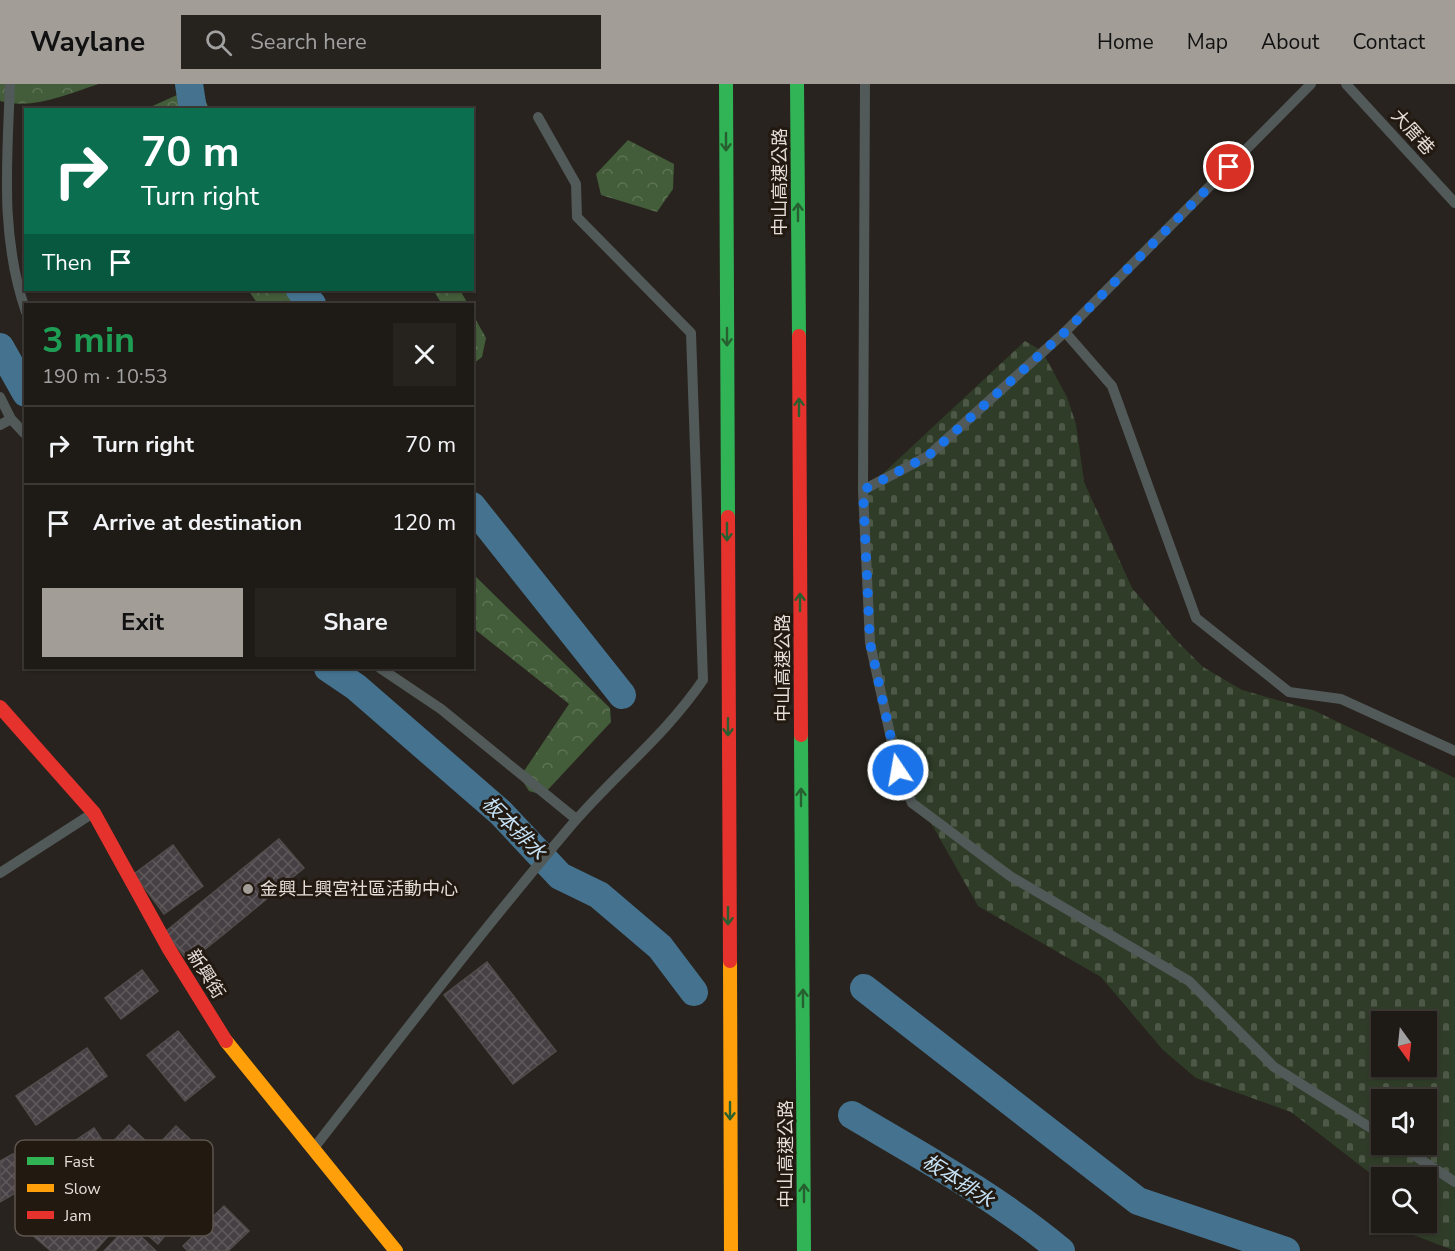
<!DOCTYPE html>
<meta charset="utf-8">
<style>
:root{--surface:#1e1a16;--page:#26231f;--text:#f1f3f6;--muted:#a1a1a1;--line:#3c3835;--accent:#a29d97}
body{margin:0;font-family:"Nunito Sans","Noto Sans TC",sans-serif;background:var(--page);color:var(--text);height:100vh;display:flex;flex-direction:column;font-size:22px;white-space:nowrap}
*{box-sizing:border-box;margin:0}
p{font-size:20px;color:var(--muted)}
.icon{flex:none;width:33px;height:33px;fill:none;stroke:currentColor;stroke-width:2;stroke-linecap:round;stroke-linejoin:round}
.map{position:relative;flex:1;overflow:hidden}
.panel{position:absolute;left:24px;top:219px;width:450px;height:366px;display:flex;flex-direction:column;background:var(--surface);border-radius:0px;box-shadow:0 2px 4px #0004,0 0 0 2px var(--line)}
.panel>*{flex:none}
.guide{position:absolute;left:24px;top:24px;width:450px;height:183px;border-radius:0px;box-shadow:0 2px 4px #0004,0 0 0 2px var(--line);background:#0b6e4f;color:#fff;overflow:hidden}
.needle{width:39px;rotate:165deg}
.fabs{position:absolute;left:1371px;top:927px;display:grid;gap:12px}
.fabs a{display:grid;place-items:center;width:66px;height:66px;border-radius:0px;background:var(--surface);box-shadow:0 2px 4px #0004,0 0 0 2px var(--line);font-size:30px}
.pin{position:absolute;display:grid;place-items:center;width:51px;height:51px;color:#fff;margin:-26px;border:3px solid #fff;border-radius:50%;box-shadow:0 2px 6px #0007}
.me{position:absolute;width:66px;margin:-33px;rotate:348deg;stroke-linejoin:round;filter:drop-shadow(0 0 4px #0008)}
.turn{display:flex;align-items:center;gap:21px;height:126px;padding:0 18px;font-size:27px}
.turn .icon{width:78px;height:78px;stroke-width:2.5}
.turn b{display:block;font-size:42px;line-height:51px}
.then{display:flex;align-items:center;height:57px;padding:0 18px;background:#0003;gap:12px;font-size:22px}
.round{display:grid;place-items:center;flex:none;width:63px;height:63px;border-radius:0px;background:var(--page)}
.summary{display:flex;align-items:center;justify-content:space-between;height:102px;padding:0 18px}
h1{font-size:36px;font-weight:700;line-height:45px;color:#1e9e55}
.cta{display:flex;gap:12px;margin-top:auto;padding:12px 18px}
.cta a{flex:1;height:69px;border-radius:0px;background:var(--accent);color:#111;font-size:24px;font-weight:700;line-height:69px;text-align:center}
.cta a+a{background:var(--page);color:var(--text)}
ul{padding:0;list-style:none}
li{display:flex;align-items:center;gap:18px;height:78px;padding:0 18px;border-top:2px solid var(--line)}
li div{flex:1}
li b{display:block;font-size:22px}
li em{font-style:normal}
header{display:flex;align-items:center;gap:36px;box-sizing:border-box;height:84px;padding:0 30px;background:var(--accent);color:#111}
header strong{font-size:28px}
nav{display:flex;gap:33px;margin-inline-start:auto;font-size:21px}
.search{width:420px;height:54px;background:var(--page);display:flex;align-items:center;gap:15px;box-sizing:border-box;padding:0 21px;border-radius:0px;color:var(--muted);font-size:22px}
.map>svg:first-child{display:block}
.forest{fill:url(#forest-crowns)}
.cemetery{fill:url(#cemetery-stones);fill-rule:evenodd}
.lines{fill:none;stroke-linecap:round;stroke-linejoin:round}
.canal{stroke:#45738f;stroke-width:28}
.building{fill:url(#building-cross-hatch);stroke:#514d4c;stroke-width:1.5}
.lane{stroke:#525959;stroke-width:10}
.fast{stroke:#30b455;stroke-width:14}
.slow{stroke:#ff9f0a;stroke-width:14}
.jam{stroke:#e5322d;stroke-width:14}
.oneway{stroke:#285f30}
.route{stroke:#1a73e8;stroke-width:10;stroke-dasharray:0 18}
.poi-dot{fill:#a29d97;stroke:#221911;stroke-width:2}
.labels{text-anchor:middle;dominant-baseline:central;stroke-width:6;stroke-linejoin:round;paint-order:stroke}
.street-label{font-size:18px;fill:#e4ded8;stroke:#221911}
.poi-label{font-size:18px;fill:#e4ded8;stroke:#221911;text-anchor:start}
.water-label{font-size:20px;font-style:italic;fill:#c6e3f7;stroke:#221911}
.key{fill:#221911;stroke:#5c544d;stroke-width:1.5}
.key-label{font-size:16px;fill:#e4ded8}
</style>
<header>
<strong>Waylane</strong>
<div class="search"><svg class="icon" aria-label="search" viewBox="0 0 24 24"><circle cx="10" cy="10" r="6"/><path d="M15 15l6 6"/></svg>Search here</div>
<nav><a>Home</a><a>Map</a><a>About</a><a>Contact</a></nav>
</header>
<div class="map">
<svg width="1455" height="1167" viewBox="0 0 1455 1167">
<defs>
<pattern id="forest-crowns" width="20" height="18" patternUnits="userSpaceOnUse" patternTransform="scale(1.5)"><rect width="20" height="18" fill="#435c39"/><path d="M2 6a3 3 0 1 1 6 0M12 15a3 3 0 1 1 6 0" fill="none" stroke="#5e7355"/></pattern>
<pattern id="cemetery-stones" width="16" height="16" patternUnits="userSpaceOnUse" patternTransform="scale(1.5)"><rect width="16" height="16" fill="#2f3d28"/><path d="M2 7V4a2 2 0 0 1 4 0v3zM10 15v-3a2 2 0 0 1 4 0v3z" fill="#4d5946"/></pattern>
<pattern id="building-cross-hatch" width="8" height="8" patternUnits="userSpaceOnUse" patternTransform="scale(1.5)"><rect width="8" height="8" fill="#463f43"/><path d="M0 0l8 8M0 8l8-8" fill="none" stroke="#615a5d"/></pattern>
</defs>
<rect width="100%" height="100%" fill="#28231e"/>
<path class="forest" d="M0,0H99C67,10 34,26 0,17Z
M199,1L209,25H146Z
M628,56L674,80L673,105L657,128L601,111L596,90Z
M248,206H317L312,209L320,220H258Z
M433,206H460L468,220H442Z
M472,229L486,254L482,273L473,280Z
M472,489L610,624L611,638L543,711L529,707L520,693L569,620L473,544Z"/>
<path class="cemetery" d="M1025,257L1042,267L1067,313L1076,340L1084,398L1132,504L1175,555L1203,583L1242,606L1313,626L1455,694V1167L1383,1139L1426,1138V1094H1382L1381,1138L1369,1133L1379,1096L1291,1028L1196,994L1163,966L1101,893L978,822L926,730L911,713L874,602L862,416L874,398ZM1382,938H1426V982H1382ZM1382,1016H1426V1060H1382Z"/>
<g class="lines">
<path class="canal" d="M189,0L193,26
M300,206L312,220
M0,263L26,309
M472,422L622,611
M328,584L356,603L501,729L560,792L599,811L660,863L694,908
M864,904L1138,1117L1286,1167
M852,1031C923,1073 998,1114 1061,1167"/>
</g>
<path class="building" d="M279,755L304,784L224,850L199,820Z
M173,761L203,802L164,830L134,790Z
M199,820L224,850L189,878L165,848Z
M487,878L556,967L513,1000L444,911Z
M142,886L158,907L121,935L105,914Z
M178,947L215,993L185,1017L147,971Z
M87,964L107,992L36,1041L16,1012Z
M129,1041L172,1082L132,1123L90,1081Z
M176,1042L194,1059L172,1082L154,1065Z
M94,1044L106,1062L66,1090L54,1071Z
M13,1070L31,1100L0,1118V1077Z
M179,1090L201,1108L158,1160L136,1141Z
M59,1092L117,1142L95,1167H51L18,1139Z
M224,1122L249,1147L228,1167H188L183,1162Z
M129,1141L156,1167H104Z"/>
<g class="lines">
<path class="lane" d="M10,0C7,79 0,153 26,228
M865,0L863,406L870,559L898,686L912,719L1010,792L1189,897L1274,983L1382,1051
M1346,0L1455,119
M1065,248L1112,302L1196,534L1289,608L1341,615L1455,667
M0,313L11,335L26,351
M0,341L11,335
M863,406L928,372L1065,248L1311,0
M380,584L441,625L576,735
M0,789L93,729
M1397,1060L1455,1098
M314,1064C398,956 481,848 569,744C612,693 665,652 703,596L691,249L577,133L576,100L538,33"/>
<path class="fast" d="M726,0L728,433
M797,0L799,252
M801,651L804,1167"/>
<path class="slow" d="M730,877L731,1167
M226,957L396,1167"/>
<path class="jam" d="M799,252L801,651
M728,433L730,877
M0,623L94,729L169,865L226,957"/>
</g>
<defs><path id="oneway-shaft" d="M-6 0H5M1.5-3L5.5 0L1.5 3" fill="none" stroke-width="1.6" stroke-linecap="round" stroke-linejoin="round" transform="scale(1.5)"/></defs>
<g class="oneway">
<use href="#oneway-shaft" transform="translate(726 58) rotate(90)"/>
<use href="#oneway-shaft" transform="translate(798 128) rotate(-90)"/>
<use href="#oneway-shaft" transform="translate(727 253) rotate(90)"/>
<use href="#oneway-shaft" transform="translate(799 323) rotate(-90)"/>
<use href="#oneway-shaft" transform="translate(727 448) rotate(90)"/>
<use href="#oneway-shaft" transform="translate(800 518) rotate(-90)"/>
<use href="#oneway-shaft" transform="translate(728 643) rotate(90)"/>
<use href="#oneway-shaft" transform="translate(801 713) rotate(-90)"/>
<use href="#oneway-shaft" transform="translate(728 832) rotate(90)"/>
<use href="#oneway-shaft" transform="translate(803 914) rotate(-90)"/>
<use href="#oneway-shaft" transform="translate(730 1027) rotate(90)"/>
<use href="#oneway-shaft" transform="translate(804 1109) rotate(-90)"/>
</g>
<g class="lines">
<path class="route" d="M898,686L870,559L863,406L928,372L1065,248L1229,83"/>
</g>
<circle class="poi-dot" cx="248" cy="805" r="6"/>
<g class="labels">
<g class="street-label">
<text transform="translate(1413 48) rotate(48)">大厝巷</text>
<text transform="translate(780 98) rotate(-90)">中山高速公路</text>
<text transform="translate(783 584) rotate(-90)">中山高速公路</text>
<text transform="translate(206 890) rotate(58)">新興街</text>
<text transform="translate(786 1070) rotate(-90)">中山高速公路</text>
</g>
<g class="poi-label">
<text x="260" y="805">金興上興宮社區活動中心</text>
</g>
<g class="water-label">
<text transform="translate(514 744) rotate(45)">板本排水</text>
<text transform="translate(958 1097) rotate(33)">板本排水</text>
</g>
</g>
<rect x="15" y="1056" width="198" height="96" rx="9" class="key"/>
<rect x="27" y="1073" width="27" height="8" fill="#30b455"/>
<rect x="27" y="1100" width="27" height="8" fill="#ff9f0a"/>
<rect x="27" y="1127" width="27" height="8" fill="#e5322d"/>
<g class="key-label">
<text x="64" y="1083">Fast</text>
<text x="64" y="1110">Slow</text>
<text x="64" y="1137">Jam</text>
</g>
</svg>
<div class="fabs">
<a><svg class="needle" viewBox="-14 -14 28 28"><path d="M0-13l5 13h-10z" fill="#e53935"/><path d="M0 13l5-13h-10z" fill="#a1a1a1"/></svg></a>
<a><svg class="icon" aria-label="sound" viewBox="0 0 24 24"><path d="M4 9h4l5-4v14l-5-4H4zM17 9q2 3 0 6"/></svg></a>
<a><svg class="icon" aria-label="search" viewBox="0 0 24 24"><circle cx="10" cy="10" r="6"/><path d="M15 15l6 6"/></svg></a>
</div>
<div class="pin" style="left:1229px;top:83px;background:#d93025"><svg class="icon" aria-label="arrive" viewBox="0 0 24 24"><path d="M6 21V4h12l-3 4 3 4H6"/></svg></div>
<svg class="me" style="left:898px;top:686px" viewBox="-20 -20 40 40"><circle r="17" fill="#1a73e8" stroke="#fff" stroke-width="3"/><path d="M0-11L8 9 0 5-8 9z" fill="#fff"/></svg>
<div class="guide">
<div class="turn"><svg class="icon" aria-label="right" viewBox="0 0 24 24"><path d="M7 20v-9h11M14 6l5 5-5 5"/></svg><div><b>70 m</b>Turn right</div></div>
<div class="then">Then<svg class="icon" aria-label="arrive" viewBox="0 0 24 24"><path d="M6 21V4h12l-3 4 3 4H6"/></svg></div>
</div>
<section class="panel">
<div class="summary"><div><h1>3 min</h1><p>190 m · 10:53</p></div><a class="round"><svg class="icon" aria-label="close" viewBox="0 0 24 24"><path d="M6 6l12 12M18 6L6 18"/></svg></a></div>
<ul>
<li><svg class="icon" aria-label="right" viewBox="0 0 24 24"><path d="M7 20v-9h11M14 6l5 5-5 5"/></svg><div><b>Turn right</b></div><em>70 m</em></li>
<li><svg class="icon" aria-label="arrive" viewBox="0 0 24 24"><path d="M6 21V4h12l-3 4 3 4H6"/></svg><div><b>Arrive at destination</b></div><em>120 m</em></li>
</ul>
<div class="cta"><a>Exit</a><a>Share</a></div>
</section>
</div>
